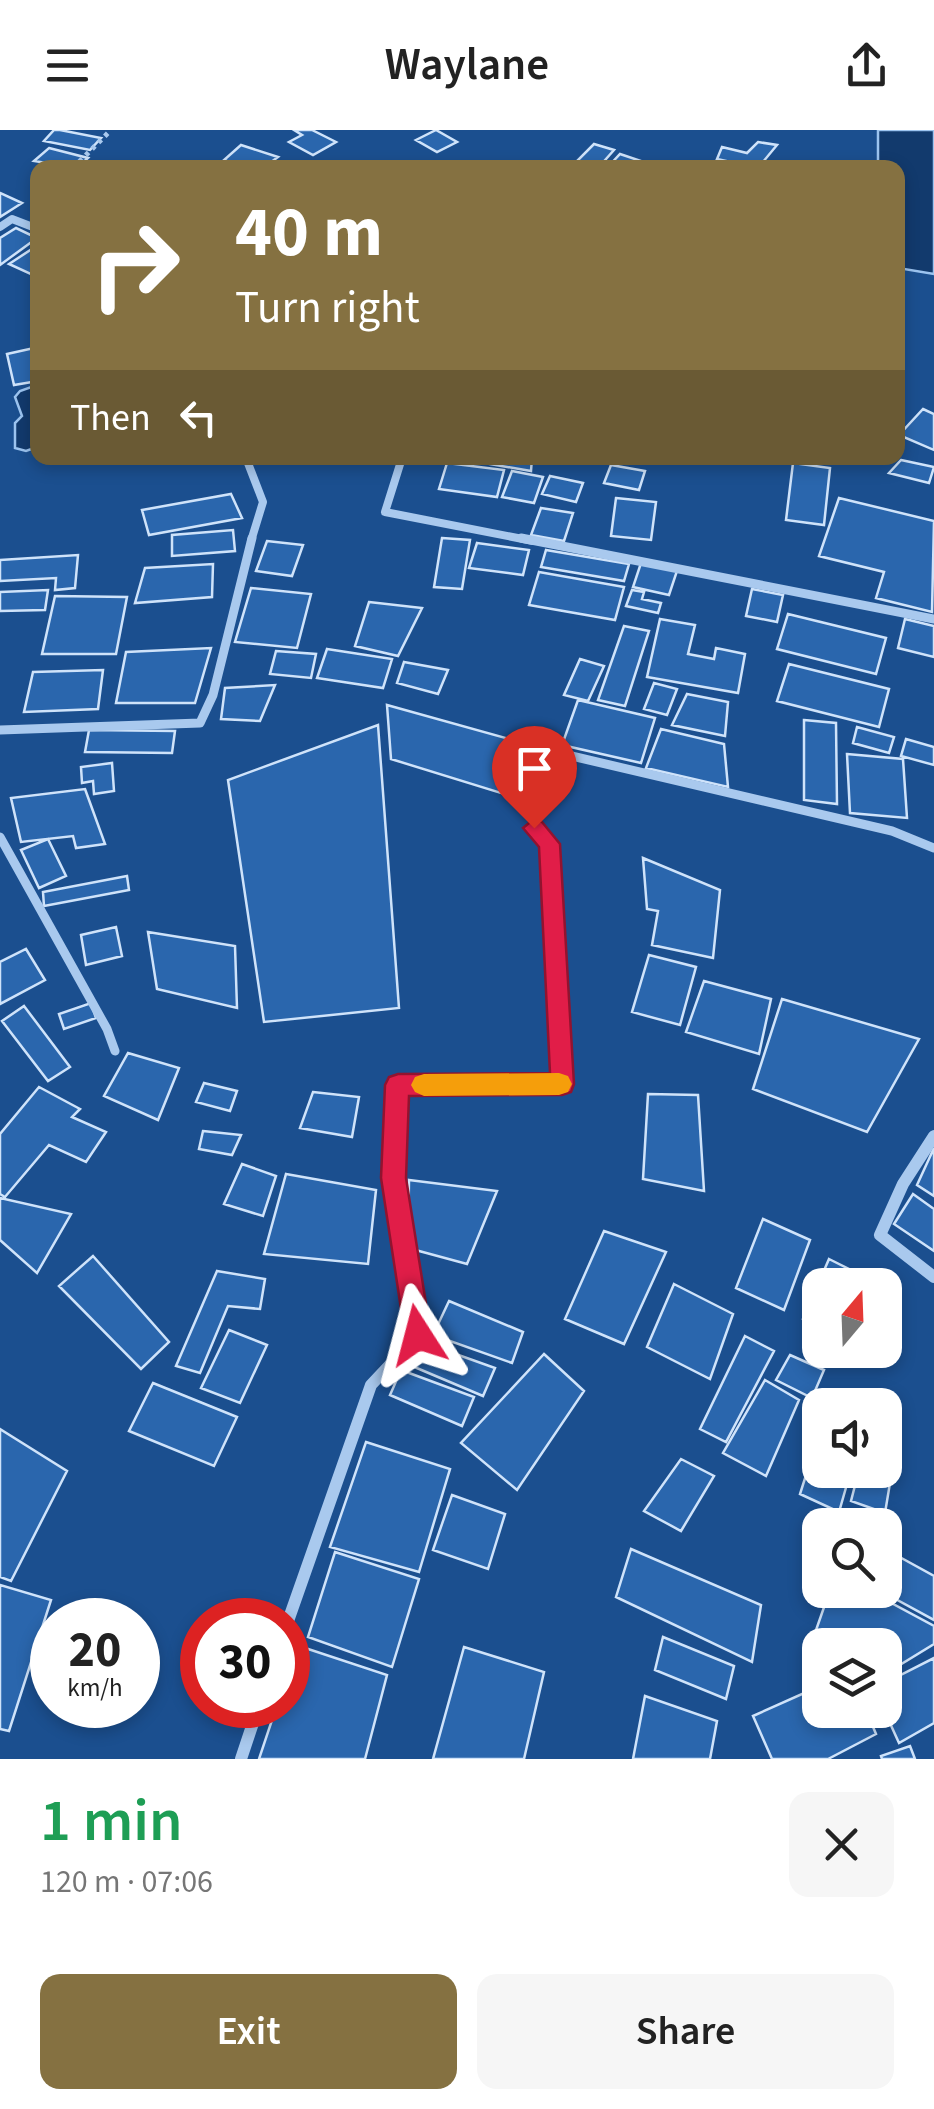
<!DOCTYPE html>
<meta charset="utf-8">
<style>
:root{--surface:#fff;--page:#f6f6f6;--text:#222;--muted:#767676;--accent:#857141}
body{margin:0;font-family:"Source Sans 3",sans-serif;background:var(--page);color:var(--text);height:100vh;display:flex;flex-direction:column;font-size:38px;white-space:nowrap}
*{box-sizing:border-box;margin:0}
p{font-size:32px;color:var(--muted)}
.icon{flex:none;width:55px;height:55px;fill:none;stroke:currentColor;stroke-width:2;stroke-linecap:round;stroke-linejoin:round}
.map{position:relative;height:1629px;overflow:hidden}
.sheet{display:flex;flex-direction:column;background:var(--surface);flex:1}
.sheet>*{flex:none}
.hud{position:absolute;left:30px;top:30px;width:875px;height:305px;border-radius:20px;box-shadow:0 5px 15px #0003;background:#857141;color:#fff;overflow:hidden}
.needle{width:65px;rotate:19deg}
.tools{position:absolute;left:802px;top:1138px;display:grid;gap:20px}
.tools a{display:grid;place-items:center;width:100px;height:100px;border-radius:20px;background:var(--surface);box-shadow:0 5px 15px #0003;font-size:50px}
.speed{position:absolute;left:30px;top:1468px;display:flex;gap:20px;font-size:50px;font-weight:700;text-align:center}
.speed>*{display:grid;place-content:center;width:130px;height:130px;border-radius:50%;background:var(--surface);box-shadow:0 5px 15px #0003;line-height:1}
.speed small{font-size:25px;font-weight:400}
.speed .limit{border:15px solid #d22;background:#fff;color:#111}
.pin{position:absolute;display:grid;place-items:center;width:85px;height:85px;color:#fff;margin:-102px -42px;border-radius:50% 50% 50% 0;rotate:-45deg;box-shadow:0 0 10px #0007}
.pin .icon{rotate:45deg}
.me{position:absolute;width:110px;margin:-55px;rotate:351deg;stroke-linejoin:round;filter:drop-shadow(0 0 8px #0008)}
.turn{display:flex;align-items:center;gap:35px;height:210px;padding:0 40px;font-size:45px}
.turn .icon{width:130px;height:130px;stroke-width:2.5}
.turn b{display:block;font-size:70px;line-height:85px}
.then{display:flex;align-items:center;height:95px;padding:0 40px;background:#0003;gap:20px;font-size:38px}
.round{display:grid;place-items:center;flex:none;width:105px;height:105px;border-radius:20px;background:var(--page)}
.summary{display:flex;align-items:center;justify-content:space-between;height:170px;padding:0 40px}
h1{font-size:60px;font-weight:600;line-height:75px;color:#1e9e55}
.button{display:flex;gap:20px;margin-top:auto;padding:20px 40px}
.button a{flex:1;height:115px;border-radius:20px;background:var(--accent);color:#fff;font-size:40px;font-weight:600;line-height:115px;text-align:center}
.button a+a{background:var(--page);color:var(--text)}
header{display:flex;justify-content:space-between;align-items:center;height:130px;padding:0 40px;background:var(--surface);font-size:45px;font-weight:600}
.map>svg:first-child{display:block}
.water{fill:#123a6d;stroke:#9cc4f0;stroke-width:2.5}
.building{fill:#2a66ad;stroke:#cfe3fa;stroke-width:2.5}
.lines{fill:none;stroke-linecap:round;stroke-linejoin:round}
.path{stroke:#a9c9ee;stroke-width:5;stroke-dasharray:4 5;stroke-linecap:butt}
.street-far2{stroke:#a9c9ee;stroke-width:8}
.street-far1{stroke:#a9c9ee;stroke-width:9}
.street{stroke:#a9c9ee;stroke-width:12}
.route{fill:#e11d48;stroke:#92132f;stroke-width:2.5}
.slow{fill:#f59e0b}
</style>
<header><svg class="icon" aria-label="menu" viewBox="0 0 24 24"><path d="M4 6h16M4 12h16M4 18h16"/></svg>Waylane<svg class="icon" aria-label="share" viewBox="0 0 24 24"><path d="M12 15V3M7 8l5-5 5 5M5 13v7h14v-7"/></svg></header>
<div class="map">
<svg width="934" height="1629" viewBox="0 0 934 1629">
<rect width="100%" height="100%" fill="#1b4f8f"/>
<path class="water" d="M878,0H934V144L898,138V38L878,37Z
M37,255V317L26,321L15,318V293L22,286L15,267L20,261Z"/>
<path class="building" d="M54,0H60L101,8L90,20L44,11Z
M312,0L336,12L313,25L289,12L302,5L294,0Z
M436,0L457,12L437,22L416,10Z
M758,12L777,15L758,38L717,29L722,17L747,23Z
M594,14L614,20L598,38L576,32Z
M241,15L278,27L263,38H245L224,30Z
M49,18L88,28L77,38L34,31Z
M620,24L641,31L634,38H607Z
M0,63L22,73L0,87Z
M16,98L37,108L0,135V108Z
M38,115L35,146L9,134Z
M34,218L38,251L14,255L7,224Z
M923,279L934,284V320L899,305Z
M455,328H532L531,341Z
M901,330L934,337L929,353L889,343Z
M447,333L504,340L497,367L439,359Z
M793,333L830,338L824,395L786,390Z
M611,335L645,341L639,360L604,353Z
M512,341L543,347L534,373L502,367Z
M550,346L583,353L576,372L542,364Z
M231,364L242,388L149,405L142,380Z
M616,368L656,372L651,410L611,406Z
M839,368L934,391L932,482L876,468L884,442L819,426Z
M541,378L573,383L564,411L531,405Z
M233,400L235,421L172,426V405Z
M442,408L470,410L462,459L434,457Z
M267,411L303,415L292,446L256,441Z
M477,413L529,420L523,445L469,438Z
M546,420L629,434L624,451L541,437Z
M78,425L75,458L55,460L56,448L0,451V430Z
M641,433L677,441L669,465L633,457Z
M213,434L212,467L135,473L145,438Z
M539,442L624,457L615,490L529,475Z
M251,458L311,464L297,518L235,512Z
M752,459L783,465L777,492L746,486Z
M48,460L45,480L0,481V462Z
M632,460L644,462L642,469L661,473L658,483L626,476Z
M55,466L127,467L116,524H42Z
M369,472L422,478L398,526L355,516Z
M788,484L886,508L876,544L777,519Z
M660,489L695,495L688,524L714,529L716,518L745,524L738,563L647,547Z
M905,489L934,496V527L898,518Z
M624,496L649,501L625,576L598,570Z
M211,518L195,573H116L126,522Z
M327,519L392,529L383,558L317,548Z
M276,521L316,524L311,548L270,544Z
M580,529L604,536L588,571L564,565Z
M404,532L448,540L438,564L397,553Z
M789,534L889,559L879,597L777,571Z
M103,540L98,579L24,582L33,542Z
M654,553L677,559L667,585L644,579Z
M275,555L260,591L221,589L225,558Z
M687,564L728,572L725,606L672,595Z
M578,570L655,588L641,633L562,615Z
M387,575L552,621L527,671L391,629Z
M804,590L836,593L837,674L804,670Z
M378,595L399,878L264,892L228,650Z
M857,597L894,607L889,623L853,613Z
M661,599L724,614L728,657L646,638Z
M89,600L175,601L172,623L85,622Z
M906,609L934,617V635L901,626Z
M847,624L903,629L907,688L850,683Z
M112,633L114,661L94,664L93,651L82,653L81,637Z
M85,659L105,714L76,718L73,706L21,712L11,668Z
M48,709L66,746L39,758L21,720Z
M643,728L720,760L713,828L652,815L658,781L647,779Z
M127,746L129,760L44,776L43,762Z
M116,797L122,826L86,835L81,805Z
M148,802L235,816L237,878L157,859Z
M26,819L45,850L0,874V832Z
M649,825L696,837L680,895L632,882Z
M704,851L771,869L759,924L686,902Z
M782,869L919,909L867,1002L753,959Z
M91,873L96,888L64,899L59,884Z
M24,876L70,937L48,951L2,891Z
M128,923L179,938L158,990L104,966Z
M204,953L237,961L230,981L196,972Z
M39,957L80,979L72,987L106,1002L86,1032L49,1015L5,1067L0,1064V1004Z
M313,962L359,967L352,1007L300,998Z
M648,964L698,965L704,1061L643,1049Z
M203,1001L241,1005L232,1025L199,1019Z
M934,1018V1066L917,1055Z
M242,1034L276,1046L263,1086L224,1074Z
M286,1044L376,1060L368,1134L264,1124Z
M409,1050L497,1061L467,1134L408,1118Z
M913,1064L934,1079V1121L894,1094Z
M0,1068L71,1084L37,1143L0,1110Z
M763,1089L810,1110L784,1180L736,1158Z
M604,1101L666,1122L624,1214L565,1189Z
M93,1126L169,1212L141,1239L59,1156Z
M829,1129L881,1155H820V1198L803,1189Z
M217,1141L265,1149L260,1179L228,1176L200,1243L176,1236Z
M674,1154L733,1184L710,1249L647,1217Z
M449,1171L523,1202L512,1233L433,1205Z
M229,1200L267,1215L240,1273L201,1258Z
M745,1206L774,1221L726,1312L700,1299Z
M422,1212L495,1238L483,1266L412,1236Z
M544,1224L584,1261L517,1360L461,1313Z
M790,1225L824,1240L812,1268L776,1250Z
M401,1240L474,1267L462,1296L390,1265Z
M765,1250L799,1270L766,1346L723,1323Z
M153,1253L237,1287L214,1336L129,1301Z
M0,1299L67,1341L11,1451L0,1447Z
M820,1301V1340H851L839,1382L800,1364Z
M366,1312L450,1339L419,1442L330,1417Z
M885,1320L895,1323L885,1383L851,1371L859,1340H885Z
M681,1329L714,1346L681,1401L644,1381Z
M452,1365L505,1384L488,1439L433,1420Z
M631,1419L761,1475L752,1532L616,1467Z
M885,1419L934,1446V1490L879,1460H885Z
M335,1422L419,1449L392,1537L308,1507Z
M0,1455L51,1470L9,1601L0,1599Z
M830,1460H867L934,1496V1514L885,1544V1515H833L815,1503Z
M663,1507L734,1536L726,1569L655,1540Z
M296,1515L387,1545L365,1629H259L277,1575H288V1542Z
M464,1517L544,1542L524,1629H433Z
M934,1528V1593L899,1613L884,1580L885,1553Z
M820,1556V1580H866L876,1604L828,1629H772L753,1586Z
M645,1566L717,1591L710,1629H633Z
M910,1616L915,1629H882L881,1626Z"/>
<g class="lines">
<path class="path" d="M73,38L111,0"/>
<path class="street-far2" d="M0,97L12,89L38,99
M246,328L263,372L251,411
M402,328L385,382L533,411"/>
<path class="street-far1" d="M521,408L934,489
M0,600L200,593L213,565L252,408
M0,707L107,899L115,921
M561,942L550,714L534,698L563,624L892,701L934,718"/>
<path class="street" d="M934,1006L903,1054L880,1105L934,1147
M288,1491L371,1255L418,1205L394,1048L397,955L562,954L561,939
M241,1629L259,1575"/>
</g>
<path class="route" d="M534,689L542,692L560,714L574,954L571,962L562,965L409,966L406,1048L431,1205L427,1214L418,1218L409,1214L405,1205L381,1048L385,955L389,947L398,944L550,943L539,717L523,698Z"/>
<path class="slow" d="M559,943L568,946L572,954L568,962L559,965L424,966L415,962L411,955L415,947L424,944Z"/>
</svg>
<div class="tools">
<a><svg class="needle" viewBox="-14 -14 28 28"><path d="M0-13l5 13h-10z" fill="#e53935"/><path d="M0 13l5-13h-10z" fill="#767676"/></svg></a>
<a><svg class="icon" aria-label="sound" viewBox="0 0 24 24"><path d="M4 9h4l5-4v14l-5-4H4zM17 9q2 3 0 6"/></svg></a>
<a><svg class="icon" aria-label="search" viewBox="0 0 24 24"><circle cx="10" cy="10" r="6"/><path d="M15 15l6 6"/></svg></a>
<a><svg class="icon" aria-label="layers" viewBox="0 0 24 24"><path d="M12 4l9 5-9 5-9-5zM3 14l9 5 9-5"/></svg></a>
</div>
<div class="speed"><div>20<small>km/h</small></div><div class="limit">30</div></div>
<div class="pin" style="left:534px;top:698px;background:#d93025"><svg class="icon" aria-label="arrive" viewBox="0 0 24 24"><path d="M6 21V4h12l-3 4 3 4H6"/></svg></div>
<svg class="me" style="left:418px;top:1205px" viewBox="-20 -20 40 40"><path d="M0-17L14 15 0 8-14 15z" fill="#e11d48" stroke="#fff" stroke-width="4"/></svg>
<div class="hud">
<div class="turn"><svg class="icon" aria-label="right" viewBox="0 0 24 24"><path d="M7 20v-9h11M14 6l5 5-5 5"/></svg><div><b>40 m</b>Turn right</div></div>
<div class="then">Then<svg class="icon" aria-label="left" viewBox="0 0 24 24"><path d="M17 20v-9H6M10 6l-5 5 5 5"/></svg></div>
</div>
</div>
<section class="sheet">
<div class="summary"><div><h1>1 min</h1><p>120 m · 07:06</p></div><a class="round"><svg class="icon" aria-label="close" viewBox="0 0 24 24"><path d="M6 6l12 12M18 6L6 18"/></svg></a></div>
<div class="button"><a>Exit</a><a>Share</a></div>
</section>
